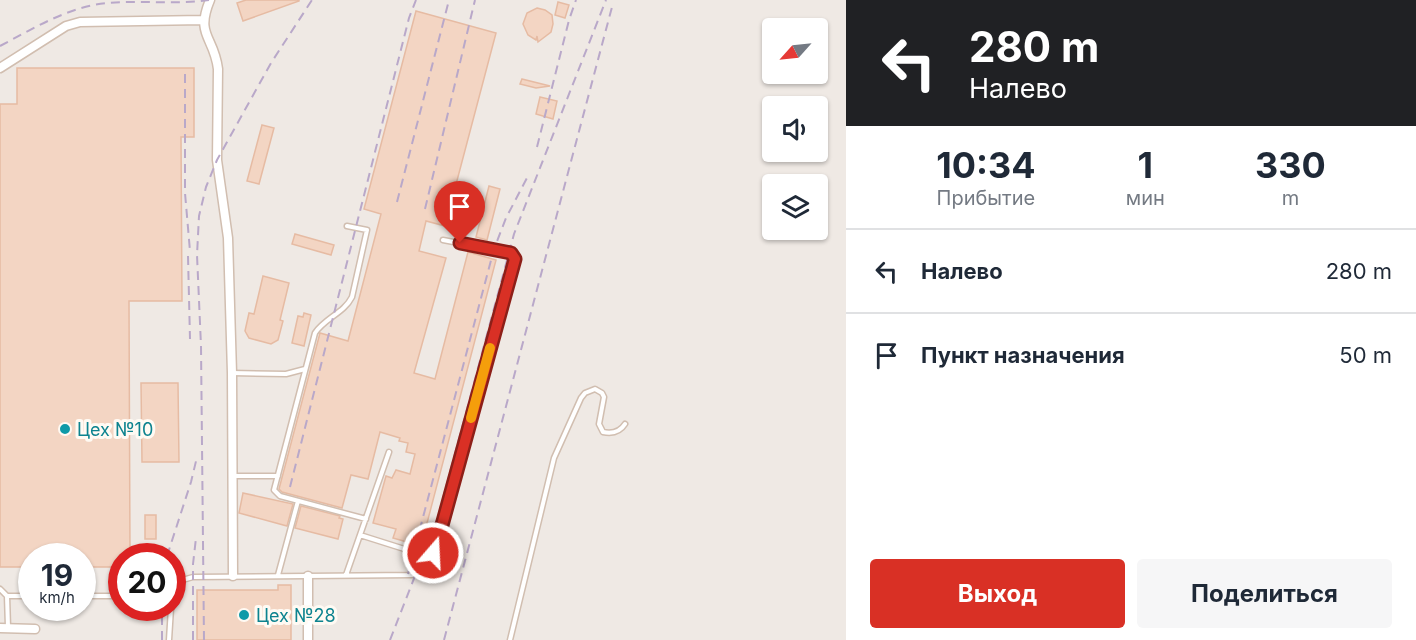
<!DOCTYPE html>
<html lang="ru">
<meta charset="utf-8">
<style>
:root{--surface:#fff;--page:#f6f6f7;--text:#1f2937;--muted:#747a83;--line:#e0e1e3;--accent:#d93025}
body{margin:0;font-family:Inter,sans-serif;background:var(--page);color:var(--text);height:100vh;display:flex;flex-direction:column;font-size:22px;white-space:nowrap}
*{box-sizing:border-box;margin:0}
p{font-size:20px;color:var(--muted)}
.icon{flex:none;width:33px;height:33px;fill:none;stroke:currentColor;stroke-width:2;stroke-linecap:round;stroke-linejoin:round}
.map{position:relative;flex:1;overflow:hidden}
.side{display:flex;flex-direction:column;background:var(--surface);width:570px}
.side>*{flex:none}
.guide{background:#202124;color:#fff;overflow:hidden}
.needle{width:39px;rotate:243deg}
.tools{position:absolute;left:762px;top:18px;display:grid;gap:12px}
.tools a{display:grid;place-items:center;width:66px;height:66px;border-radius:6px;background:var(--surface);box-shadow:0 2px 4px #0004;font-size:30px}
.speed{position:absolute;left:18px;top:543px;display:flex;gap:12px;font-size:30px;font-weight:700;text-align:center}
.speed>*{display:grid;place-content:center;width:78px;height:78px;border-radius:50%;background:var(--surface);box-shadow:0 2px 4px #0004;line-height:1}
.speed small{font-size:15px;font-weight:400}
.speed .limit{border:9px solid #d22;background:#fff;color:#111}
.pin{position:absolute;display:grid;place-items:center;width:51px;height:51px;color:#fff;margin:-62px -26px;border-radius:50% 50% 50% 0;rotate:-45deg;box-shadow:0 0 6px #0007}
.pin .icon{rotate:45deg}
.me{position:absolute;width:66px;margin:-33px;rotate:19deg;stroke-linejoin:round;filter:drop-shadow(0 0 4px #0008)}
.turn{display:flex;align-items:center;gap:21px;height:126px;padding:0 24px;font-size:27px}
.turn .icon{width:78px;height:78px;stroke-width:2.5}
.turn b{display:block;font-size:42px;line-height:51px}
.eta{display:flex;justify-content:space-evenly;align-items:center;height:102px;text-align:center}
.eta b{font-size:36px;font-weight:700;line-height:42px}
.action{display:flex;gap:12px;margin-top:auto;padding:12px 24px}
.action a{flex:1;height:69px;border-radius:6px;background:var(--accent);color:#fff;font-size:24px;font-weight:700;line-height:69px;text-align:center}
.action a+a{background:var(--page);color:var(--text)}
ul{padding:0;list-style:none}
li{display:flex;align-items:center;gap:18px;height:84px;padding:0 24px;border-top:2px solid var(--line)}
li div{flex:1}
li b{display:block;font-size:22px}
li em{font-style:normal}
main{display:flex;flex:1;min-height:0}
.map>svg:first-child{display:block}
.industrial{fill:#efe9e4;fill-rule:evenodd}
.building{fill:#f3d5c3;stroke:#e6bba3;stroke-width:1.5}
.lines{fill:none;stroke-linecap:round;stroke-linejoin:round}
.service-casing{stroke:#d1beb0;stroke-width:7}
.minor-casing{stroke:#d1beb0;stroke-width:11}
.service{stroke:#fff;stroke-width:4}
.minor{stroke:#fff;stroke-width:8}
.rail{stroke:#b9a8c9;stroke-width:2;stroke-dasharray:9 6;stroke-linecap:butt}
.route-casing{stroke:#8d1f18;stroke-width:15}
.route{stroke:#d93025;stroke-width:10}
.slow{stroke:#f59e0b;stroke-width:10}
.culture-dot{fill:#0f9aa8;stroke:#fffaf3;stroke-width:2}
.labels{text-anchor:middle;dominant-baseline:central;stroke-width:6;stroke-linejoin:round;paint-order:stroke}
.culture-label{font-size:18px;fill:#0d838f;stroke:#fffaf3;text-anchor:start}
</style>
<main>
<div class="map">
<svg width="846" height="640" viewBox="0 0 846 640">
<rect width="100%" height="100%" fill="#fdf6ec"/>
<path class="industrial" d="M0,0H846V640H0ZM772,28H818V74H772ZM772,106H818V152H772ZM772,184H818V230H772ZM32,556H82V608H32ZM122,556H172V608H122Z"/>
<path class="building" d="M246,0H299V1L243,21L237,3Z
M558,2L569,5L565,18L555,15Z
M537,8L545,10L552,15L553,24L551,32L538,42L537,36L536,40L528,35L523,24L527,13Z
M416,11L496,33L445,226L426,221L419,251L446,258L414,373L435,379L468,252L496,260L421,546L393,538L396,529L373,523L386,476L392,478L396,470L410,474L415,454L406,452L408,443L399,441L400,438L380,432L368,479L351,475L342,508L282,492L279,489L320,333L348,341L381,214L364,209Z
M17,68H194V137H181L182,301H129L130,556H122V563L117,564L116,567H82V556H32V567H0V104H17Z
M522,79L550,86L536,88L520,84Z
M540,97L557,101L553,119L536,114Z
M262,125L274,128L259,184L247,181Z
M489,186L500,189L487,240L476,237Z
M295,234L334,245L331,255L292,244Z
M263,276L289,283L280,320L283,321L278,340L271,344L249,338L245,331L249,313L254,314Z
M304,313L311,315L304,346L292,343L298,316L303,317Z
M141,383H178L179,462H142Z
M243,493L293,504L287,526L239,513Z
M301,506L340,516L339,518L343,519L338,539L295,528Z
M145,515H156V539H145Z
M278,585H291V640H197V590H278Z"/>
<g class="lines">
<defs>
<path id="service" d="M347,226L367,230L352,297C344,313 325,318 315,333L274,490L280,496L366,519
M232,373L286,374L305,369
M233,476H278
M360,535L417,553L430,554L436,547L515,259L511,253L443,240
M120,567L121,596
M278,575L298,501
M346,575L389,452
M0,589L7,596L8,627
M172,591L179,581L193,577L412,575L417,553
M7,596H32
M82,596H122
M169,640L171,608
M510,640L554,458L581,398L585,393L595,389L602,393L604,397L599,424L603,432C613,434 620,432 625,424"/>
<path id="minor" d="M210,0C195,36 214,36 218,69L217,160L228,238L232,373L233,576
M0,68L66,26L80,22L203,20
M0,628L35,629
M308,640V576"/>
</defs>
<use href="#service" class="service-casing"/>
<use href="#minor" class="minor-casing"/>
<use href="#service" class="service"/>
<use href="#minor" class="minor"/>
<path class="rail" d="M0,46C34,28 68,7 107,3C141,0 175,5 209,0
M185,74V193L190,251
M537,147L569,20L576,0
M397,202L449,0
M425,209L475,0
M188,256L190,339
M290,487L409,18L416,0
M167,556L191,482L197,457
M408,574L494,249L506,218L528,176
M162,640V608
M193,640V564L196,538
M204,640L201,346L197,255L199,216L206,187L217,160L271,63L312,0
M390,640L438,517L514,234L606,0
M444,640L612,7"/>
</g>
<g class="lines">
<defs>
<path id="route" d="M433,553L436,547L515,259L511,253L460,243"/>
</defs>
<use href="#route" class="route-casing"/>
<use href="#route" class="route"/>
<path class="slow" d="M471,418L490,348"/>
</g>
<g class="culture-dot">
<circle cx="65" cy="429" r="6"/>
<circle cx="244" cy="615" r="6"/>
</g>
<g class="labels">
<g class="culture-label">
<text x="77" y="429">Цех №10</text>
<text x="256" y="615">Цех №28</text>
</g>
</g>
</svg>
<div class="tools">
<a><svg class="needle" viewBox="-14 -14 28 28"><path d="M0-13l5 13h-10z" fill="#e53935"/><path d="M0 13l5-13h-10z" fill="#747a83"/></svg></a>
<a><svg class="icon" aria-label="sound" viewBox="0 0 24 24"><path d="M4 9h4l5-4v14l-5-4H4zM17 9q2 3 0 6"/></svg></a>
<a><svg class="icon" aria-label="layers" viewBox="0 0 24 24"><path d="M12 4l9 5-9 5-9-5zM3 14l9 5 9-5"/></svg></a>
</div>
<div class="speed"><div>19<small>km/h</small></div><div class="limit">20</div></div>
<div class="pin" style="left:460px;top:243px;background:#d93025"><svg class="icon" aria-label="arrive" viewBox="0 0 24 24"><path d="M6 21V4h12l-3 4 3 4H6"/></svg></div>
<svg class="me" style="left:433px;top:553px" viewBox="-20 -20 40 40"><circle r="17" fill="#d93025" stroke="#fff" stroke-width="3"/><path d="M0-11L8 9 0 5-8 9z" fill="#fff"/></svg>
</div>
<section class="side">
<div class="guide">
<div class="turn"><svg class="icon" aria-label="left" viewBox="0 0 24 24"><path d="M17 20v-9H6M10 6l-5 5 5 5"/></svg><div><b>280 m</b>Налево</div></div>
</div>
<div class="eta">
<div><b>10:34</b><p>Прибытие</p></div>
<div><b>1</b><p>мин</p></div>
<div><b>330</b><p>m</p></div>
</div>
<ul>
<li><svg class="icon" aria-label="left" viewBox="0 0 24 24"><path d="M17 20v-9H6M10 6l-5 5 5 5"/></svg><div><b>Налево</b></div><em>280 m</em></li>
<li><svg class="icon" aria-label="arrive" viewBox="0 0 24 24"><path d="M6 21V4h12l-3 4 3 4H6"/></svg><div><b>Пункт назначения</b></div><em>50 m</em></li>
</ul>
<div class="action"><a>Выход</a><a>Поделиться</a></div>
</section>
</main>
